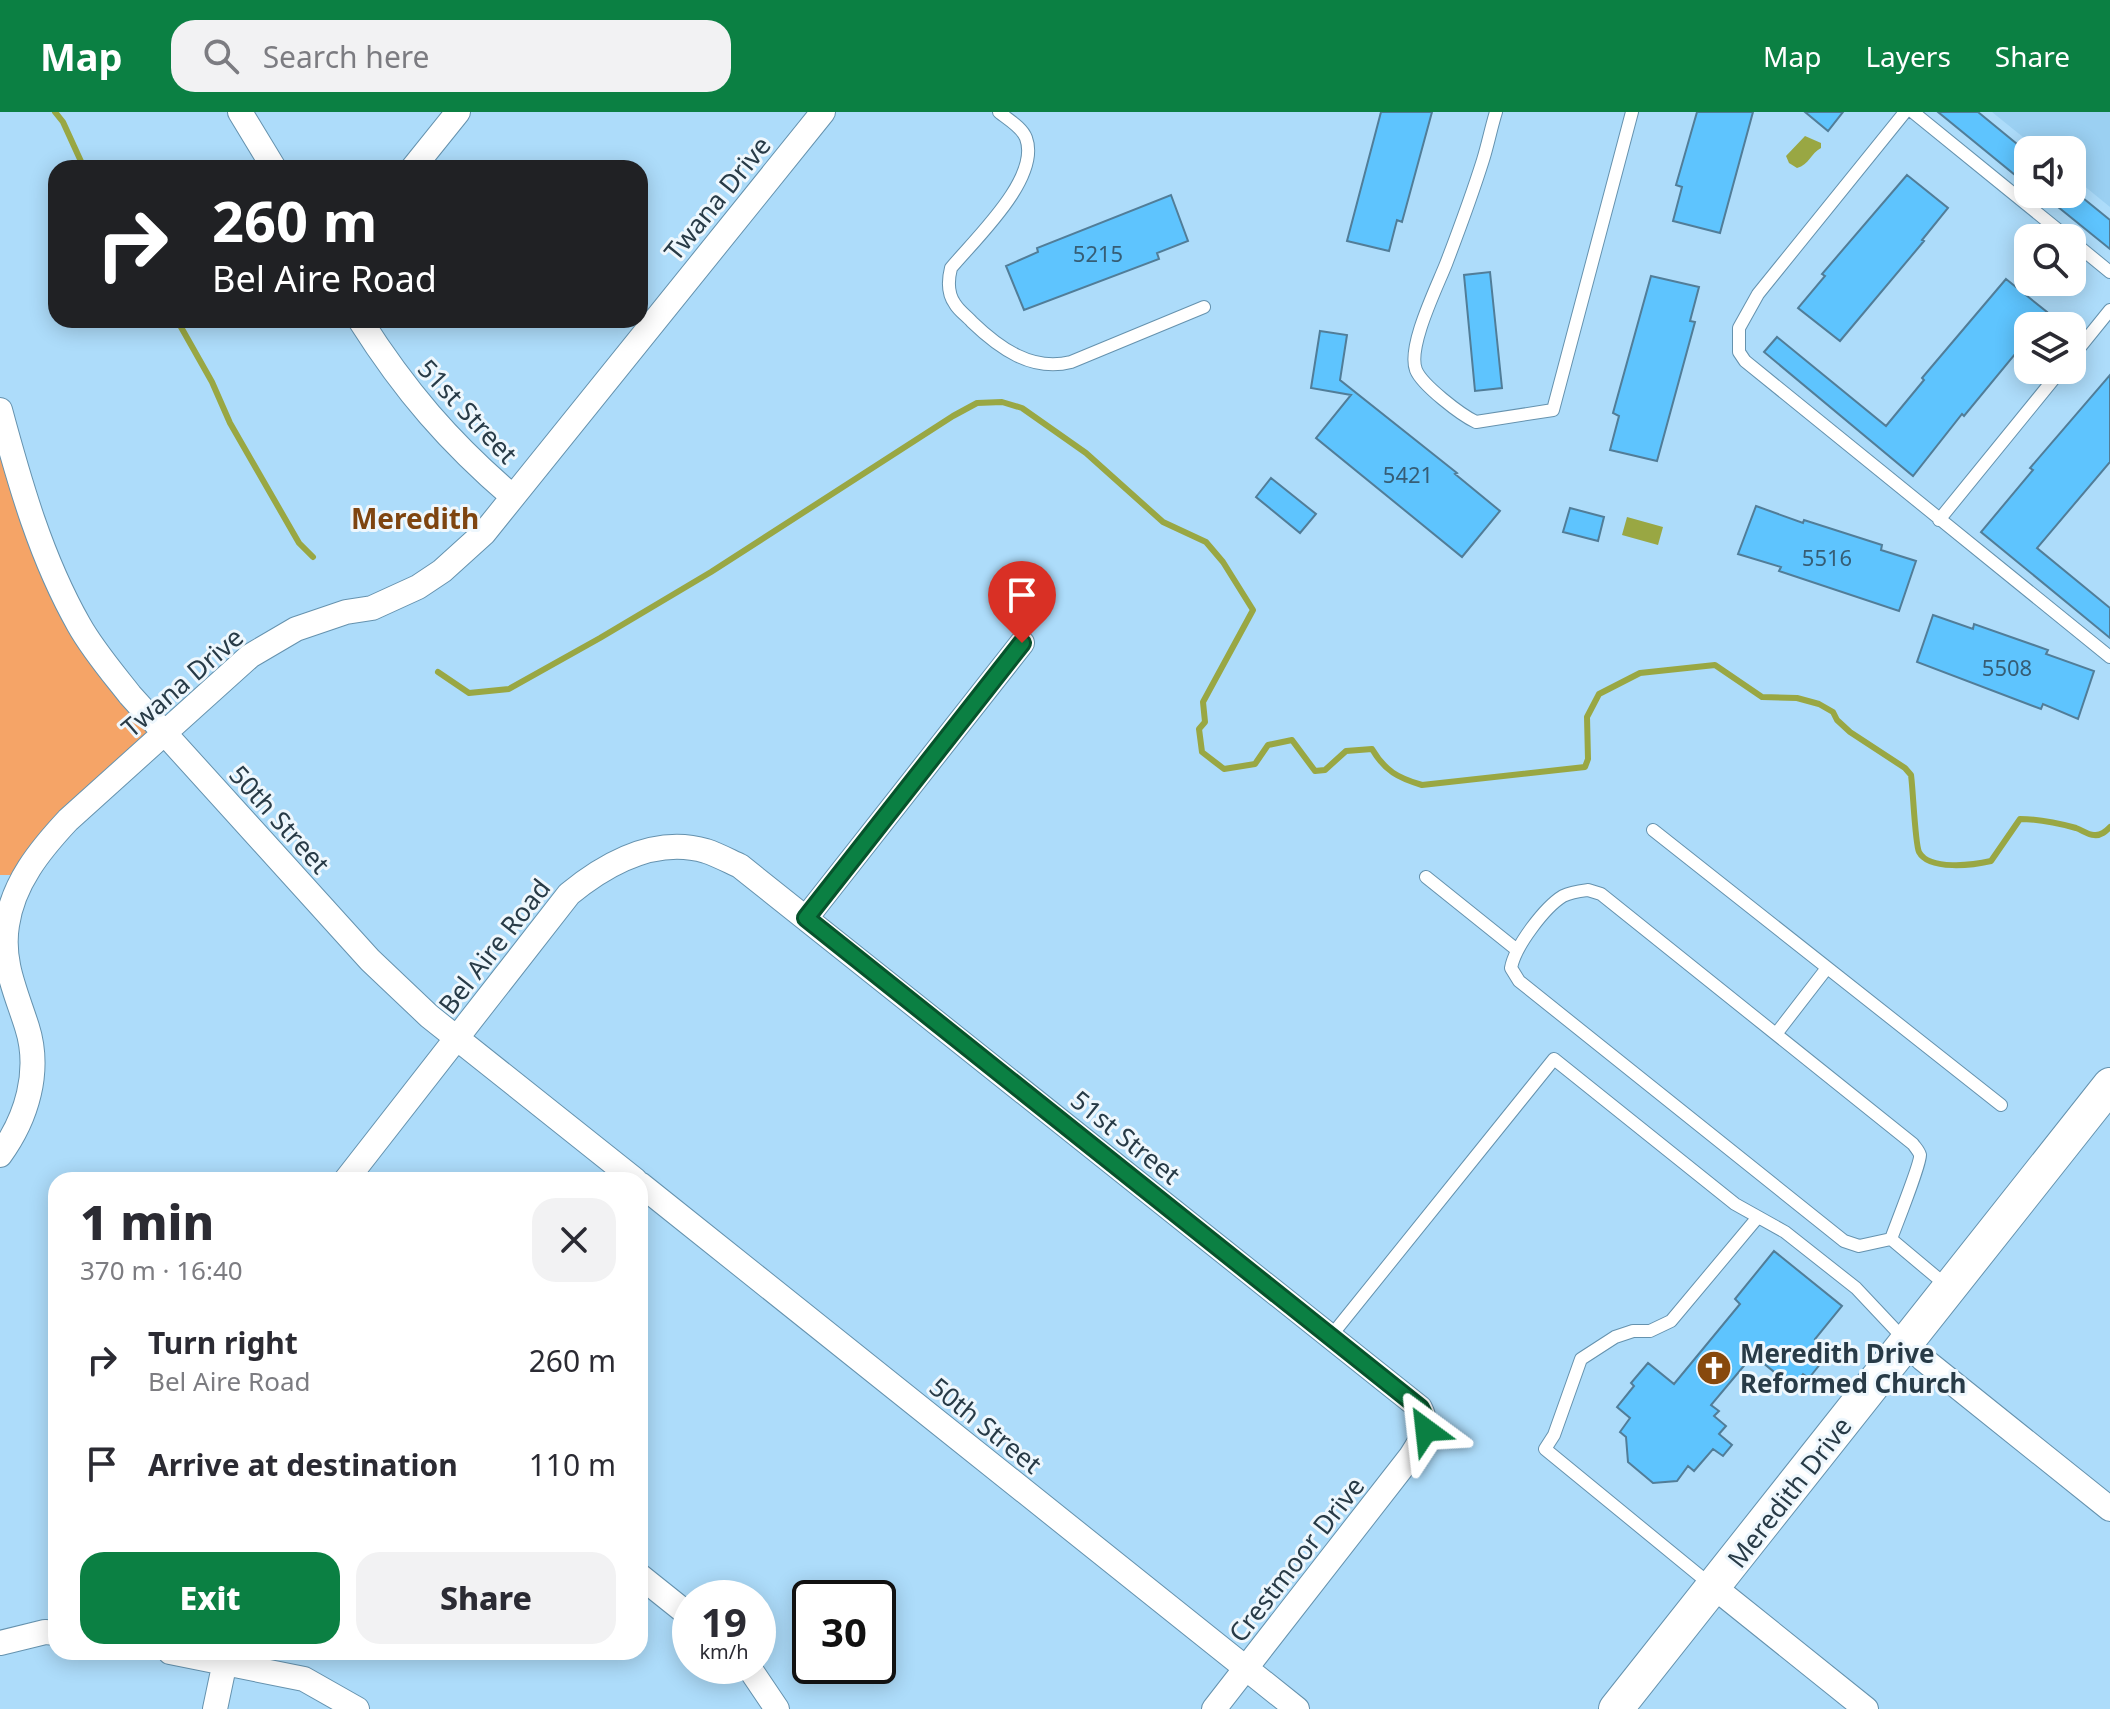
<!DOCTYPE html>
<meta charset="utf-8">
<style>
:root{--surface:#fff;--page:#f2f2f3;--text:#2b2b33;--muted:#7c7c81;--accent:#0b8043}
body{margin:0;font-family:"Noto Sans",sans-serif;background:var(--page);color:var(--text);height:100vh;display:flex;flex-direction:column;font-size:30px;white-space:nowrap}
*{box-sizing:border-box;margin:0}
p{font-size:26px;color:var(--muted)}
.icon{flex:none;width:44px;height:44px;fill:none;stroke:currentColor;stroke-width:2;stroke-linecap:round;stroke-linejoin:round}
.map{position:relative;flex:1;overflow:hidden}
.panel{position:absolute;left:48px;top:1060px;width:600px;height:488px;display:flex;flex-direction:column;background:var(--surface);border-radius:24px;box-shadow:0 4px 20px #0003}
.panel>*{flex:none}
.hud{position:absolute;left:48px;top:48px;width:600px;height:168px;border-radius:24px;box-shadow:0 4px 20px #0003;background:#202124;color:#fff;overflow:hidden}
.fabs{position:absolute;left:2014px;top:24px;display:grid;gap:16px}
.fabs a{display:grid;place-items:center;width:72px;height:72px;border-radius:16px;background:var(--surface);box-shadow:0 4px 20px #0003;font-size:40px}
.speed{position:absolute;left:672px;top:1468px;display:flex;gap:16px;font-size:40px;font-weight:700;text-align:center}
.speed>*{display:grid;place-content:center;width:104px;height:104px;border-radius:50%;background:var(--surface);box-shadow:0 4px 20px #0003;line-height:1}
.speed small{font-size:20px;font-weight:400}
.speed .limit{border:4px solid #111;border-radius:12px;background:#fff;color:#111}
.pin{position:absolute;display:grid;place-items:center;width:68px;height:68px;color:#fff;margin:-82px -34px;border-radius:50% 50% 50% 0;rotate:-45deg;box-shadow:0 0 8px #0007}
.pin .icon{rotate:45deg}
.me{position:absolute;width:88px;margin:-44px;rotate:330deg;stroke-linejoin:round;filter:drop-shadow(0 0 6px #0008)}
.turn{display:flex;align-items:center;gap:28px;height:168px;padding:0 32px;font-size:36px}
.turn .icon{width:104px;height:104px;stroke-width:2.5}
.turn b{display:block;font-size:56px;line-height:68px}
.round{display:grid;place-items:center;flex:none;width:84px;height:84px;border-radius:24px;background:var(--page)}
.overview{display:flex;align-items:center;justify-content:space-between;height:136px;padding:0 32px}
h1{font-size:48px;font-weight:800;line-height:60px}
.action{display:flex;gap:16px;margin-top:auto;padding:16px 32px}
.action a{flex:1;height:92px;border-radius:24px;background:var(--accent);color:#fff;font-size:32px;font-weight:800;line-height:92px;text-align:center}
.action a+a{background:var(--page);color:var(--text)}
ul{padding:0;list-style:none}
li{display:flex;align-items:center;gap:24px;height:104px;padding:0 32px}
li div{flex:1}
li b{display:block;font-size:30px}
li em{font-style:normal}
header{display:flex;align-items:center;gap:48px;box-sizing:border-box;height:112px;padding:0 40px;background:var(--accent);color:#fff}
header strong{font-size:38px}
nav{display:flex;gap:44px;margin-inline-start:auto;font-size:28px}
.search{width:560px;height:72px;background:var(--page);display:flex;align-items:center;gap:20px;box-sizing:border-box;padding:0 28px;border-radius:24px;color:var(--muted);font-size:30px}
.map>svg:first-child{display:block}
.built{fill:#9bd0f2}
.green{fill:#f5a467}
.water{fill:#99a743}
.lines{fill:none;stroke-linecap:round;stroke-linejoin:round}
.stream{stroke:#99a743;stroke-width:6}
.building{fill:#5ec4fe;stroke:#517d98;stroke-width:2}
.lane-casing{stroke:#6592ae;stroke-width:14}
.street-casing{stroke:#6592ae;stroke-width:26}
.secondary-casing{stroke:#6592ae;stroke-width:36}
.lane{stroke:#fff;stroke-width:12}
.street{stroke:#fff;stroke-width:24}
.secondary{stroke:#fff;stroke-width:34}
.route-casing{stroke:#07532c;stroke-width:20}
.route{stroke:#0b8043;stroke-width:14}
.labels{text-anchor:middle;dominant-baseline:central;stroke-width:6;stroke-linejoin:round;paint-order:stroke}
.number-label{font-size:22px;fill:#365d75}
.street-label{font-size:26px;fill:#283b47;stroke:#eef7fd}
.poi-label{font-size:26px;font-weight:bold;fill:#283b47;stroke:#eef7fd;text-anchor:start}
.neighbourhood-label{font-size:28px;font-weight:bold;fill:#7e4410;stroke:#eef7fd}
</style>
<header>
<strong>Map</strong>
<div class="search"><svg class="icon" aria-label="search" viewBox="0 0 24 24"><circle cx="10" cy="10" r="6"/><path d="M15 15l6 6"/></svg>Search here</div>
<nav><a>Map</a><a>Layers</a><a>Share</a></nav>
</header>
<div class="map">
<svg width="2110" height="1597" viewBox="0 0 2110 1597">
<rect width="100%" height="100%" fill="#addcfa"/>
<path class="built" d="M1992,0H2110V95L2072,64V38H2039Z"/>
<path class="green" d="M0,341L52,457L164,620L24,763H0Z"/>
<path class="water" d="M1805,24L1821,31V36C1811,41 1809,53 1797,56L1789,51L1786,44Z
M1627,405L1663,415L1658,433L1622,423Z"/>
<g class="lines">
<path class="stream" d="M55,0L63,10L84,56
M177,208L212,270L230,311L299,431L313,445
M438,560L469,581L509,577L600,526L711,460L953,304L977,291L1002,290L1022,296L1086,341L1163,410L1206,430L1223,450L1253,498L1203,590L1205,610L1199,617L1202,640L1224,657L1255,652L1268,633L1292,628L1315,659L1325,658L1346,639L1372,637C1385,659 1398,666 1422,673L1585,655L1588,647L1587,605L1599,582L1640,561L1715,553L1762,585L1797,586L1819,592L1833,600L1837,608L1850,620L1905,656L1911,663C1913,676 1915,732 1919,740C1929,759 1974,753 1991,749L2020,707C2039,707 2058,711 2076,716C2082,718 2088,723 2094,723C2101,724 2106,719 2110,715"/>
</g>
<path class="building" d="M1381,0H1432L1402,110L1397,108L1389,139L1347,129Z
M1697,0H1753L1720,121L1673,109L1682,75L1676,73Z
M1805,0H1843L1828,19Z
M1938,0H1978L2028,41V58L2020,67Z
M1907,63L1948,96L1922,128L1924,129L1840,229L1798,196L1825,164L1822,162Z
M2042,82H2078L2110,108V137Z
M1171,83L1188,129L1157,141L1159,147L1024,198L1006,154L1038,140L1037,136Z
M1490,160L1502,276L1475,279L1464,163Z
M1651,164L1699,175L1690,209L1695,210L1657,349L1610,338L1619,304L1613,301Z
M2006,167L2047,200L2036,214H2028V224L2016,241L1964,304L1962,302L1913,364L1764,240L1777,225L1886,314L1924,268L1922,266Z
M1320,219L1347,223L1340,268L1457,361L1455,362L1500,399L1462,445L1316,326L1351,283L1311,276Z
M2110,263V350L2037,436L2110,496V526L1981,420L2033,358L2030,356Z
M1271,366L1316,402L1300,421L1256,385Z
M1756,394L1803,411L1804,408L1882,433L1881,438L1916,449L1899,499L1779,459L1781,455L1738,442Z
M1570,396L1604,405L1598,429L1563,420Z
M1933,503L1973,517L1974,512L2048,538L2046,542L2094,559L2078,607L2043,592L2041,597L1917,550Z
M1774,1139L1842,1194L1815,1227L1827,1236L1817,1248L1821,1251L1809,1266L1803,1262L1793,1275L1753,1243L1711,1293L1719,1299L1714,1304L1726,1314L1719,1322L1732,1333L1723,1344L1713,1337L1694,1359L1688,1354L1677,1369L1653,1371L1628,1350L1626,1325L1620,1320L1630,1306L1617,1295L1634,1274L1631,1271L1648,1251L1674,1272L1740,1192L1735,1187Z"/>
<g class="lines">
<defs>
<path id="lane" d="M999,0C1007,7 1022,15 1026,26C1041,66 975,127 951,156C948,168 947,181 955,192C959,199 967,204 972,210C999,236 1032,260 1071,250L1204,195
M1496,0C1491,16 1488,32 1483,48C1472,83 1459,118 1446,152C1437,175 1407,235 1416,258C1422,273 1461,303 1476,310L1553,298L1632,0
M1905,0L1758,182L1739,216V240L1745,249L2110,545
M1913,0L2068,126
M2072,129L2110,160
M2072,245L2110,198
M1939,408L2061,258
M1653,718L2001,993
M1426,765L1517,838
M1588,778L1601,782L1913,1032C1915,1035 1919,1039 1920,1043C1921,1051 1896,1113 1891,1127L1859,1134L1844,1129L1519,869L1511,856C1515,834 1545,795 1563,784C1571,780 1580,779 1588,778Z
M1776,922L1827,856
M1891,1127L1947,1174
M1331,1224L1554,947L1735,1092L1785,1120L1856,1176L1904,1227
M1711,1473L1545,1337L1554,1323L1581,1247L1615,1225L1633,1219H1650L1671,1209L1758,1105"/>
<path id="street" d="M240,0L274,56
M413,56L458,0
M360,208C405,279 449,330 513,385
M0,298C20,372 41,446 79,513C93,538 112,560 130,583L370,848L429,904L635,1068
M806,806L1022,531
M0,1043C27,1006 41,959 27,915C16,880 1,850 7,813C13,771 40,738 68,708L250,544L296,517L346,500L372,496L418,475L442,459L484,421L823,0
M346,1068L569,782C607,751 655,724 706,739C718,743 729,749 740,754L1420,1296C1430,1316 1422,1327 1411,1344L1214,1597
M640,1072L1297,1597
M1907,1231L1923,1247L2110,1397
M640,1464L690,1504
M1714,1475L1866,1597
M0,1531L45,1520L56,1521
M170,1540L304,1567L357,1597
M748,1554L777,1597
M215,1597L227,1540"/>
<path id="secondary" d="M1616,1597L2110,973"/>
</defs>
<use href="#lane" class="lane-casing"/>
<use href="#street" class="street-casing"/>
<use href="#secondary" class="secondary-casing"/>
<use href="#lane" class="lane"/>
<use href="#street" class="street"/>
<use href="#secondary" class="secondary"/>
</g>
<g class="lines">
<defs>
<path id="route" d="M1022,531L806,806L1420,1296L1425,1306L1426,1318"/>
</defs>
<use href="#route" class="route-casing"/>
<use href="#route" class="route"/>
</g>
<defs>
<symbol id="church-disc" viewBox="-11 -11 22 22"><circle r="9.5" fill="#87490d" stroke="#eef7fd"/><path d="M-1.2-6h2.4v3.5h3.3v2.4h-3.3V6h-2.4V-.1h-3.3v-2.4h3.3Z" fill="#fff"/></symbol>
</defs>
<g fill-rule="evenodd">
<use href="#church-disc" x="1694" y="1236" width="40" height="40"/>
</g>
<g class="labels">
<g class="number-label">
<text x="1098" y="141">5215</text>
<text x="1408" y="362">5421</text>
<text x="1827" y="445">5516</text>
<text x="2007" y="555">5508</text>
</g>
<g class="street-label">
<text transform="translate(717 86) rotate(-51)">Twana Drive</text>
<text transform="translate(468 299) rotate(47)">51st Street</text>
<text transform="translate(182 570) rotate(-41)">Twana Drive</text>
<text transform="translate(280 707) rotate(48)">50th Street</text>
<text transform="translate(494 834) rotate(-52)">Bel Aire Road</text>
<text transform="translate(1126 1025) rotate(39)">51st Street</text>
<text transform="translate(986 1313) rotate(39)">50th Street</text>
<text transform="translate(1789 1380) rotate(-52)">Meredith Drive</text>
<text transform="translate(1296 1447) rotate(-52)">Crestmoor Drive</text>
</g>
<g class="poi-label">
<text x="1740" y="1241">Meredith Drive<tspan x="1740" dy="30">Reformed Church</tspan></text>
</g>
<g class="neighbourhood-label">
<text x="415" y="406">Meredith</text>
</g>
</g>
</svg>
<div class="fabs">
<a><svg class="icon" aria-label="sound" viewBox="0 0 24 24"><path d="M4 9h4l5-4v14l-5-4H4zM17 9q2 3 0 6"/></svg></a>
<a><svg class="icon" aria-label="search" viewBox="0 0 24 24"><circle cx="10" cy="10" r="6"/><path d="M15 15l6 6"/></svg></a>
<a><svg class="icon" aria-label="layers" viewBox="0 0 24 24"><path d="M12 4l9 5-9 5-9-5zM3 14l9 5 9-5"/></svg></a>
</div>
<div class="speed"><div>19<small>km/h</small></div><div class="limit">30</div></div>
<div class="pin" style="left:1022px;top:531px;background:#d93025"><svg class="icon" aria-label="arrive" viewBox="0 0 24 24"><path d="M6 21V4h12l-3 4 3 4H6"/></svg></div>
<svg class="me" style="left:1426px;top:1318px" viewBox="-20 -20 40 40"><path d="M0-17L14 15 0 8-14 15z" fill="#0b8043" stroke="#fff" stroke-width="4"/></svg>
<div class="hud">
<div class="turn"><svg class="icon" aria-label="right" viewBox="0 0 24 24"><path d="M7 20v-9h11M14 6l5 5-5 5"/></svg><div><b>260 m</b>Bel Aire Road</div></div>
</div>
<section class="panel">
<div class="overview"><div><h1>1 min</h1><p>370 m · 16:40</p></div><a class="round"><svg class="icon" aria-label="close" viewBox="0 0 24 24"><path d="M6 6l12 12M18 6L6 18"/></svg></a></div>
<ul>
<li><svg class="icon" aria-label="right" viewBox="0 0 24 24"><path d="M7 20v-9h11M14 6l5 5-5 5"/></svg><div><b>Turn right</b><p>Bel Aire Road</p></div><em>260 m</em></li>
<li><svg class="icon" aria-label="arrive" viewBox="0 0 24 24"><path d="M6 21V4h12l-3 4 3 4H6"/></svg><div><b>Arrive at destination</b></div><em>110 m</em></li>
</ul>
<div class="action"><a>Exit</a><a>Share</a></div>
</section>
</div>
